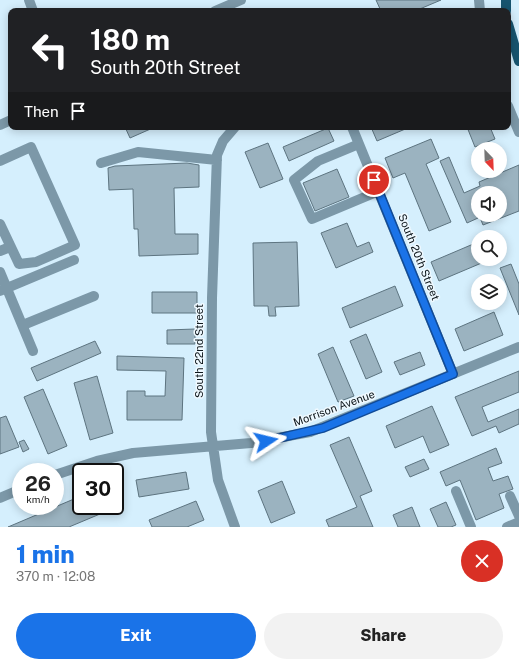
<!DOCTYPE html>
<meta charset="utf-8">
<style>
:root{--surface:#fff;--page:#f2f2f2;--text:#222;--muted:#767676;--accent:#1a73e8}
body{margin:0;font-family:"Public Sans",sans-serif;background:var(--page);color:var(--text);height:100vh;display:flex;flex-direction:column;font-size:15px;white-space:nowrap}
*{box-sizing:border-box;margin:0}
p{font-size:13px;color:var(--muted)}
.icon{flex:none;width:22px;height:22px;fill:none;stroke:currentColor;stroke-width:2;stroke-linecap:round;stroke-linejoin:round}
.map{position:relative;height:527px;overflow:hidden}
.drawer{display:flex;flex-direction:column;background:var(--surface);flex:1}
.drawer>*{flex:none}
.banner{position:absolute;left:8px;top:8px;width:503px;height:122px;border-radius:8px;box-shadow:0 2px 10px #0003;background:#202124;color:#fff;overflow:hidden}
.needle{width:26px;rotate:157deg}
.tools{position:absolute;left:471px;top:142px;display:grid;gap:8px}
.tools a{display:grid;place-items:center;width:36px;height:36px;border-radius:50%;background:var(--surface);box-shadow:0 2px 10px #0003;font-size:20px}
.speed{position:absolute;left:12px;top:463px;display:flex;gap:8px;font-size:20px;font-weight:700;text-align:center}
.speed>*{display:grid;place-content:center;width:52px;height:52px;border-radius:50%;background:var(--surface);box-shadow:0 2px 10px #0003;line-height:1}
.speed small{font-size:10px;font-weight:400}
.speed .limit{border:2px solid #111;border-radius:6px;background:#fff;color:#111}
.pin{position:absolute;display:grid;place-items:center;width:34px;height:34px;color:#fff;margin:-17px;border:2px solid #fff;border-radius:50%;box-shadow:0 1px 4px #0007}
.me{position:absolute;width:44px;margin:-22px;rotate:80deg;stroke-linejoin:round;filter:drop-shadow(0 0 3px #0008)}
.turn{display:flex;align-items:center;gap:14px;height:84px;padding:0 16px;font-size:18px}
.turn .icon{width:52px;height:52px;stroke-width:2.5}
.turn b{display:block;font-size:28px;line-height:34px}
.then{display:flex;align-items:center;height:38px;padding:0 16px;background:#0003;gap:8px;font-size:15px}
.round{display:grid;place-items:center;flex:none;width:42px;height:42px;border-radius:21px;background:var(--page)}
.overview{display:flex;align-items:center;justify-content:space-between;height:68px;padding:0 16px}
h1{font-size:24px;font-weight:800;line-height:30px;color:var(--accent)}
.button{display:flex;gap:8px;margin-top:auto;padding:8px 16px}
.button a{flex:1;height:46px;border-radius:24px;background:var(--accent);color:#fff;font-size:16px;font-weight:800;line-height:46px;text-align:center}
.button a+a{background:var(--page);color:var(--text)}
.map>svg:first-child{display:block}
.building{fill:#9bb3c0;stroke:#5d7480}
.lines{fill:none;stroke-linecap:round;stroke-linejoin:round}
.minor{stroke:#7c98a8;stroke-width:10}
.major{stroke:#17546f;stroke-width:10}
.route-casing{stroke:#114b97;stroke-width:10}
.route{stroke:#1a73e8;stroke-width:7}
.labels{text-anchor:middle;dominant-baseline:central;stroke-width:3;stroke-linejoin:round;paint-order:stroke}
.street-label{font-size:11px;fill:#0e171c;stroke:#eff9ff}
</style>
<div class="map">
<svg width="519" height="527" viewBox="0 0 519 527">
<rect width="100%" height="100%" fill="#d5effd"/>
<path class="building" d="M376,0H441L415,11H381Z
M125,127H155L130,138Z
M371,127H410L377,141Z
M467,127H490L495,139L475,147Z
M328,128L334,141L289,161L283,147Z
M431,139L439,158L426,164L451,222L429,231L405,173L393,178L385,158Z
M268,143L283,179L260,188L245,152Z
M449,157L464,193L480,186L479,182L519,165V211L483,225L479,215H500V193H478V218L467,223L440,161Z
M187,163L199,165V187L174,188L175,234H198V254L139,256L138,229H134L133,189L109,190L108,168L115,166Z
M337,169L349,197L315,211L303,183Z
M347,223L357,247L369,242L373,252L336,268L321,233Z
M297,242L299,306L275,307L276,316H269L268,306H254L253,243Z
M478,242V259H491L439,281L431,262Z
M511,264L519,284V315L500,268Z
M395,286L403,306L350,328L342,308Z
M152,292H197V313H152Z
M494,312L503,335L464,351L455,329Z
M195,329V344H167V330Z
M366,334L382,372L366,379L350,341Z
M95,341L101,353L37,381L31,368Z
M333,347L354,396L338,402L318,354Z
M420,352L425,365L400,375L394,362Z
M117,356L184,358L182,420H127V391H145V396H165L166,371L117,370Z
M519,371V392L482,407L488,422L519,409V424L499,433L496,426L472,436L455,397Z
M97,376L113,433L90,440L74,383Z
M43,389L67,446L48,454L24,397Z
M432,406L449,445L430,453L423,436L395,448L386,426Z
M6,416L19,447L0,454V418Z
M349,437L372,491L360,496L373,527H329L326,520L357,507L330,445Z
M24,440L29,449L23,452L19,442Z
M496,448L502,463L488,468L493,481L508,476L513,489L499,494L504,508L476,520L460,480L446,486L440,472Z
M424,459L429,469L410,477L405,467Z
M186,472L189,489L139,497L136,480Z
M282,481L295,513L271,523L258,491Z
M81,496V506H119L69,527H8Z
M196,501L204,520L187,527H152L149,520Z
M446,502L456,525L451,527H438L430,509Z
M412,507L420,527H398L393,515Z"/>
<g class="lines">
<path class="minor" d="M29,0L33,11
M479,0L480,11
M215,11L241,0
M508,106L519,132
M0,125L11,120
M352,127L453,374
M359,144L318,161L294,180L312,219L379,191
M0,161L31,147L75,245L36,262L19,264L0,224
M101,163L138,152L217,160
M0,251L10,247
M0,272L33,351
M0,291L74,260
M23,325L94,296
M55,475L97,461L133,453L251,443L310,432L519,347
M456,491L471,527
M510,496L519,516
M0,498L21,489
M235,527L218,480L211,432L212,298L217,155L223,141L235,127
M507,527L519,522"/>
<path class="major" d="M506,0V11
M508,24L519,61"/>
</g>
<g class="lines">
<defs>
<path id="route" d="M266,441L323,428L453,374L374,180"/>
</defs>
<use href="#route" class="route-casing"/>
<use href="#route" class="route"/>
</g>
<g class="labels">
<g class="street-label">
<text transform="translate(419 257) rotate(68)">South 20th Street</text>
<text transform="translate(199 351) rotate(-90)">South 22nd Street</text>
<text transform="translate(334 408) rotate(-20)">Morrison Avenue</text>
</g>
</g>
</svg>
<div class="tools">
<a><svg class="needle" viewBox="-14 -14 28 28"><path d="M0-13l5 13h-10z" fill="#e53935"/><path d="M0 13l5-13h-10z" fill="#767676"/></svg></a>
<a><svg class="icon" aria-label="sound" viewBox="0 0 24 24"><path d="M4 9h4l5-4v14l-5-4H4zM17 9q2 3 0 6"/></svg></a>
<a><svg class="icon" aria-label="search" viewBox="0 0 24 24"><circle cx="10" cy="10" r="6"/><path d="M15 15l6 6"/></svg></a>
<a><svg class="icon" aria-label="layers" viewBox="0 0 24 24"><path d="M12 4l9 5-9 5-9-5zM3 14l9 5 9-5"/></svg></a>
</div>
<div class="speed"><div>26<small>km/h</small></div><div class="limit">30</div></div>
<div class="pin" style="left:374px;top:180px;background:#d93025"><svg class="icon" aria-label="arrive" viewBox="0 0 24 24"><path d="M6 21V4h12l-3 4 3 4H6"/></svg></div>
<svg class="me" style="left:266px;top:441px" viewBox="-20 -20 40 40"><path d="M0-17L14 15 0 8-14 15z" fill="#1a73e8" stroke="#fff" stroke-width="4"/></svg>
<div class="banner">
<div class="turn"><svg class="icon" aria-label="left" viewBox="0 0 24 24"><path d="M17 20v-9H6M10 6l-5 5 5 5"/></svg><div><b>180 m</b>South 20th Street</div></div>
<div class="then">Then<svg class="icon" aria-label="arrive" viewBox="0 0 24 24"><path d="M6 21V4h12l-3 4 3 4H6"/></svg></div>
</div>
</div>
<section class="drawer">
<div class="overview"><div><h1>1 min</h1><p>370 m · 12:08</p></div><a class="round" style="background:#d93025;color:#fff"><svg class="icon" aria-label="close" viewBox="0 0 24 24"><path d="M6 6l12 12M18 6L6 18"/></svg></a></div>
<div class="button"><a>Exit</a><a>Share</a></div>
</section>
